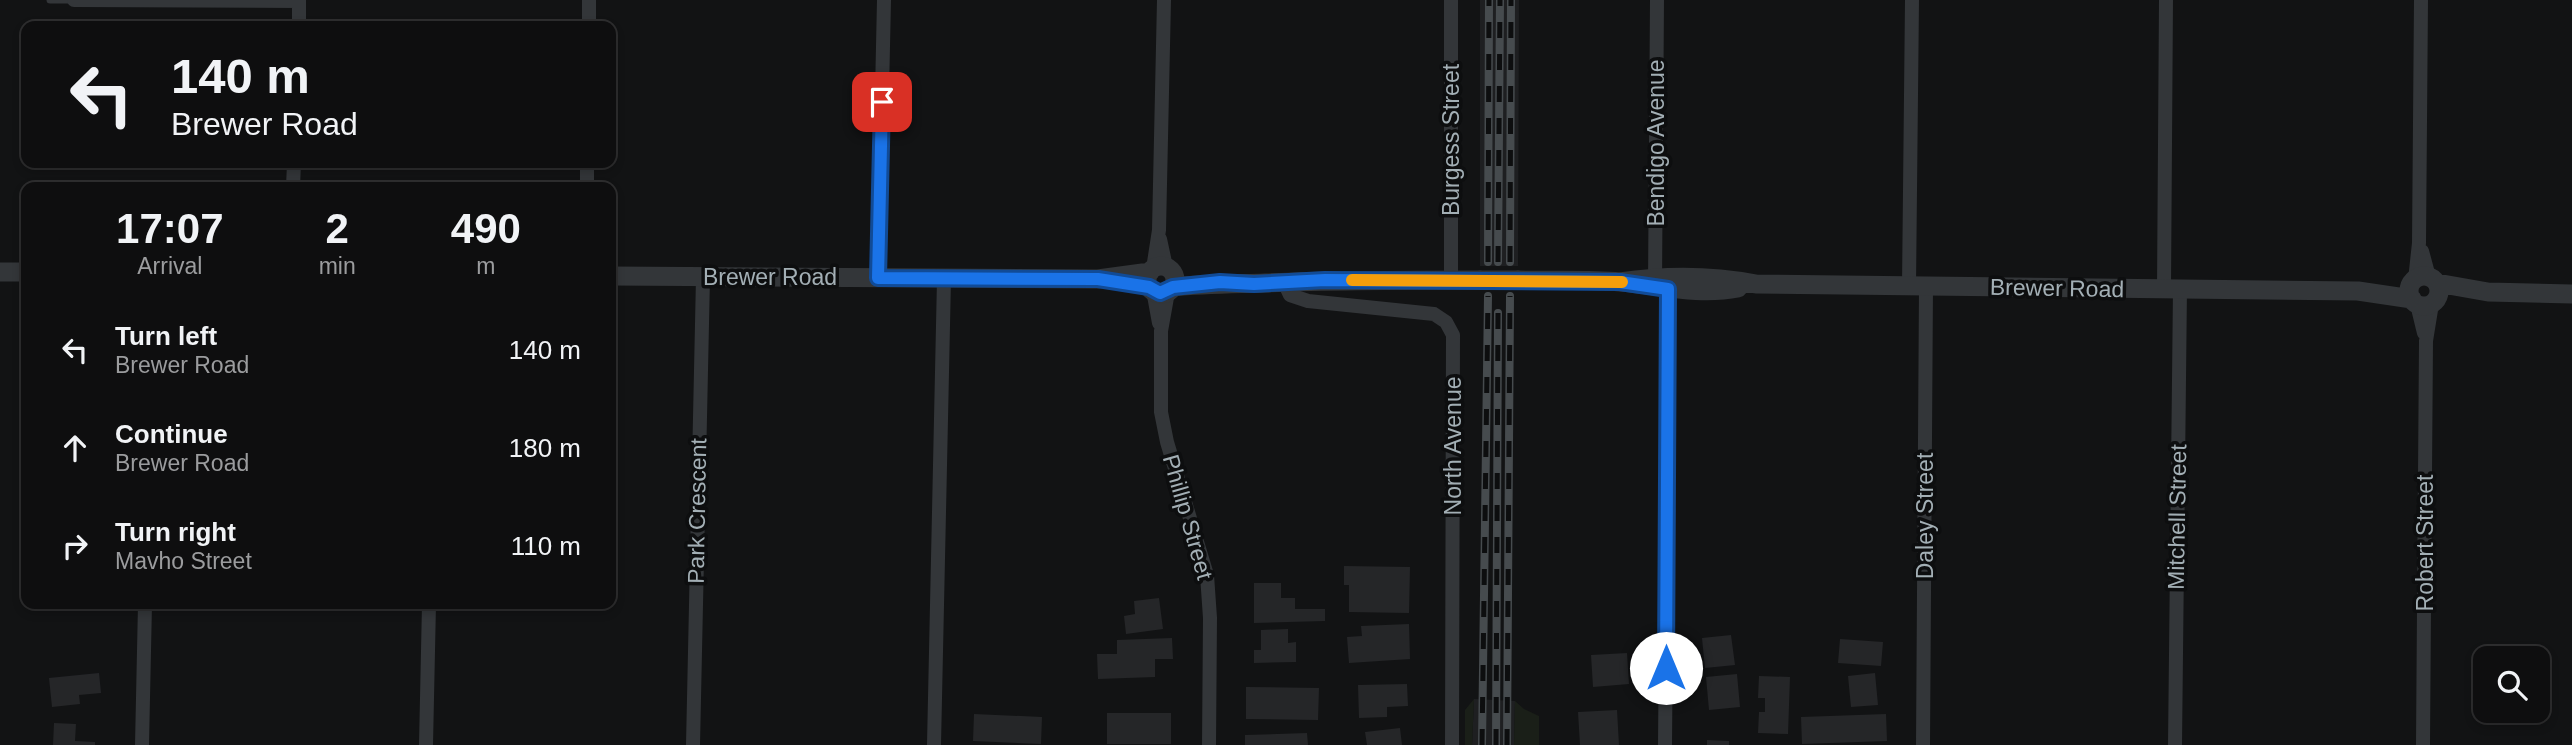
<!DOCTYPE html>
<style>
:root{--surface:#0e0e0f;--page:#171718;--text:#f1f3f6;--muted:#9b9c9e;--line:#2e2e2f}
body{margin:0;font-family:Helvetica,sans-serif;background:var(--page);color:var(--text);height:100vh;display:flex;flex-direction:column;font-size:26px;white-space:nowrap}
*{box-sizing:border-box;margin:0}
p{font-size:23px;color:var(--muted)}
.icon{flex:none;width:38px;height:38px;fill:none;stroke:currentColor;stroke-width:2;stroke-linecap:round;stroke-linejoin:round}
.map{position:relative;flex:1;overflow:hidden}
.panel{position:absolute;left:21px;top:182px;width:595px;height:427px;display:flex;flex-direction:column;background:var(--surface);border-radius:14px;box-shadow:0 4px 10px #0003,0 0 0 2px var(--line)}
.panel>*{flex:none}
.guide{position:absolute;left:21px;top:21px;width:595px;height:147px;border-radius:14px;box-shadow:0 4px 10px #0003,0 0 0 2px var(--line);background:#0e0e0f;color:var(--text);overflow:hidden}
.buttons{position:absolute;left:2473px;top:646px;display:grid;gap:14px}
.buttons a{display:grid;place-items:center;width:77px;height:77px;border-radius:14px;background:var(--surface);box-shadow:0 4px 10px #0003,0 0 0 2px var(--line);font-size:35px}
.pin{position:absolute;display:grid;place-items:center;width:60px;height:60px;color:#fff;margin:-30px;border-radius:14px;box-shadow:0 4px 10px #0006}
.me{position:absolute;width:77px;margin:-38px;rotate:0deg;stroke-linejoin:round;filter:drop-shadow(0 0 5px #0008)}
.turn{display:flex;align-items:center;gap:24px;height:147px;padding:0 35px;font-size:32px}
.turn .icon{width:91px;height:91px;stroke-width:2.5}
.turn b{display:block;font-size:49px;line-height:60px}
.eta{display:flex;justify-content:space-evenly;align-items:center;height:119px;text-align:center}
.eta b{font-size:42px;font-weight:600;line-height:49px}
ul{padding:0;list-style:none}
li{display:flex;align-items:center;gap:21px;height:98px;padding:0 35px}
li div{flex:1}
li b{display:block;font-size:26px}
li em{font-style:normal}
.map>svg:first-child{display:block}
.built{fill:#1e1f21}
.green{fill:#1a1f18}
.building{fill:#252628}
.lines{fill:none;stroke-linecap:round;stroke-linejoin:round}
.service{stroke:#333639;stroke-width:7}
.minor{stroke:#333639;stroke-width:14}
.tertiary{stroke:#333639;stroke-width:19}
.rail-casing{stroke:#464b4e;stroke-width:8}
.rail{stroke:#0d0e0f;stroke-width:5;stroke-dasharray:16;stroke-linecap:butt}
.tertiary-bridge{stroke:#333639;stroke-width:19}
.route-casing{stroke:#114b97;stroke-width:18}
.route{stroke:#1a73e8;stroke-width:12}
.slow{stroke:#f59e0b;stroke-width:12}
.labels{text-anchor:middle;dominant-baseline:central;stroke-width:7;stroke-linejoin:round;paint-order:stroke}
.street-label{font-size:23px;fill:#a3afb5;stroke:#0d0e0f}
</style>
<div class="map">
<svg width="2572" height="745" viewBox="0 0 2572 745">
<rect width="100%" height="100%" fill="#121314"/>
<path class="built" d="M1480,0H1519L1518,266H1480Z
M1474,699L1515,701L1514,745H1472Z"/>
<path class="green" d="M1474,699L1472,745H1465V710Z
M1515,701L1524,709L1539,716V745H1514Z"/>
<path class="building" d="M1344,566L1410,567L1409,613L1349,612V585H1344Z
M1254,583H1281V598H1295V609H1325V621L1254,623Z
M1159,598L1163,629L1126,634L1124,616L1135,614L1134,601Z
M1409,624L1410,659L1349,663L1347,637L1362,636L1361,626Z
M1288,629V643L1296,642V662L1254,663V650H1261V630Z
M1731,635L1735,665L1705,668L1702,638Z
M1172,638L1173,659H1155V677L1098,679L1097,654H1117V640Z
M1840,639L1883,642L1881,666L1838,663Z
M1627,653L1629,684L1593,687L1591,655Z
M99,673L101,693L79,695L80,704L52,707L49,678Z
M1875,673L1878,705L1851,707L1848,676Z
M1737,674L1740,707L1709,710L1706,677Z
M1759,676L1790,677L1788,734L1758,733L1759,712H1765V698H1758Z
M1407,684L1408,706L1387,707V717L1359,718L1358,685Z
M1246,687L1319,688L1318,720L1246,719Z
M1617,710L1619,745H1580L1578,712Z
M1107,713H1171V744H1107Z
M974,714L1042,717L1041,744L973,741Z
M1886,714L1887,741L1802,744L1801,717Z
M54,723L76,724L75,741L95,742V745H53Z
M1400,728L1402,745H1367L1365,732Z
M1307,733L1308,745H1245V735Z
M1707,740L1729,741V745H1707Z"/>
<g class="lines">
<path class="service" d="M50,0H74"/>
<path class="minor" d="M74,0L299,1
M299,26V0
M589,26V0
M293,187L294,163
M587,187V163
M1160,239L1166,267
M2422,251L2429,277
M1153,269L1159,230L1164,0
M878,278L884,0
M1451,280V0
M2415,280L2419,243L2421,0
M1284,282L1290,295L1308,301L1434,314L1446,322L1453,335L1452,745
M1655,286L1657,0
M1909,286L1912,0
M2164,288L2166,0
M1153,290L1159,323
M1168,292L1161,331V412L1167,442L1207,575L1210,618L1209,745
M2417,304L2424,333
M142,745L145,604
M426,745L429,604
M693,745L703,277
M934,745L944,279
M1665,745L1669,281
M1923,745L1926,286
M2175,745L2180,288
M2423,745L2426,341L2432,304"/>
<path class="tertiary" d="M1147 280a14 14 0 1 1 28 0a14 14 0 1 1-28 0Z
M0,272H26
M611,276L1098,279L1150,272
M2409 291a15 15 0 1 1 30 0a15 15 0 1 1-30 0Z
M1518,280C1551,281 1586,279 1620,282C1659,285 1698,296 1738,288
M1620,282C1667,275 1709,275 1756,284L2358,291L2412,299
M2437,283L2488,292L2572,294
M1173,287C1204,284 1234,284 1265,283C1337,280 1408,280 1480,280"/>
<defs>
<path id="rail" d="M1488,262L1489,0
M1498,262L1500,0
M1510,262L1511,0
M1482,745L1488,296
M1496,745L1498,313
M1507,745L1510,296"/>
</defs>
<use href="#rail" class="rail-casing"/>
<use href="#rail" class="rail"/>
<path class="tertiary-bridge" d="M1480,280H1518"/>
</g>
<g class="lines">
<defs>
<path id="route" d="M882,102L878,278L1098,279L1149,287L1160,293L1173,287L1220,282L1254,284L1325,280L1620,282L1668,289L1666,668"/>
</defs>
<use href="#route" class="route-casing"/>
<use href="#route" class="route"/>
<path class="slow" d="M1352,280L1622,282"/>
</g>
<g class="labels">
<g class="street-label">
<text transform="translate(1451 140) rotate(-90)">Burgess Street</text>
<text transform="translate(1656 143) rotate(-90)">Bendigo Avenue</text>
<text x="770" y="277">Brewer Road</text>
<text transform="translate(2057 288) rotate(1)">Brewer Road</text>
<text transform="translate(1453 446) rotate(-90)">North Avenue</text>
<text transform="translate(697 511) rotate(-89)">Park Crescent</text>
<text transform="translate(1925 516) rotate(-90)">Daley Street</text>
<text transform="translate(1188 517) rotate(74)">Phillip Street</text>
<text transform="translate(2177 517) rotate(-89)">Mitchell Street</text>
<text transform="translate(2425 543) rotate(-90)">Robert Street</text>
</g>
</g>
</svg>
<div class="buttons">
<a><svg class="icon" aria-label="search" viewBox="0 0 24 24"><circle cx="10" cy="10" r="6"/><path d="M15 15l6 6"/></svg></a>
</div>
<div class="pin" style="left:882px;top:102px;background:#d93025"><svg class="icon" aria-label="arrive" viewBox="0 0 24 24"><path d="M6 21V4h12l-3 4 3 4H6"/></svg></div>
<svg class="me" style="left:1666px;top:668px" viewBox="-20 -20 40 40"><circle r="19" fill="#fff"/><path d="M0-13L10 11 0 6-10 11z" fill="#1a73e8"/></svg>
<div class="guide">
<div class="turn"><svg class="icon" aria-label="left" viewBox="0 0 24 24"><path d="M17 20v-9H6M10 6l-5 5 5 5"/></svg><div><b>140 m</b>Brewer Road</div></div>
</div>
<section class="panel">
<div class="eta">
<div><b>17:07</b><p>Arrival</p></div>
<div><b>2</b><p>min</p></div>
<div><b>490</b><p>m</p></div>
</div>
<ul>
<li><svg class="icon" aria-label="left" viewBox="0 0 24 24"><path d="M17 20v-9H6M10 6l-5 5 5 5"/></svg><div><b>Turn left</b><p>Brewer Road</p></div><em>140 m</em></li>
<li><svg class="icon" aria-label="ahead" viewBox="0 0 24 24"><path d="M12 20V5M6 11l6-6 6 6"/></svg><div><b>Continue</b><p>Brewer Road</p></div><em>180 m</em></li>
<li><svg class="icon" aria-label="right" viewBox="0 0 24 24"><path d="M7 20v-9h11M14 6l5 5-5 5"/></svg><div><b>Turn right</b><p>Mavho Street</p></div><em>110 m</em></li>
</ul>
</section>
</div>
